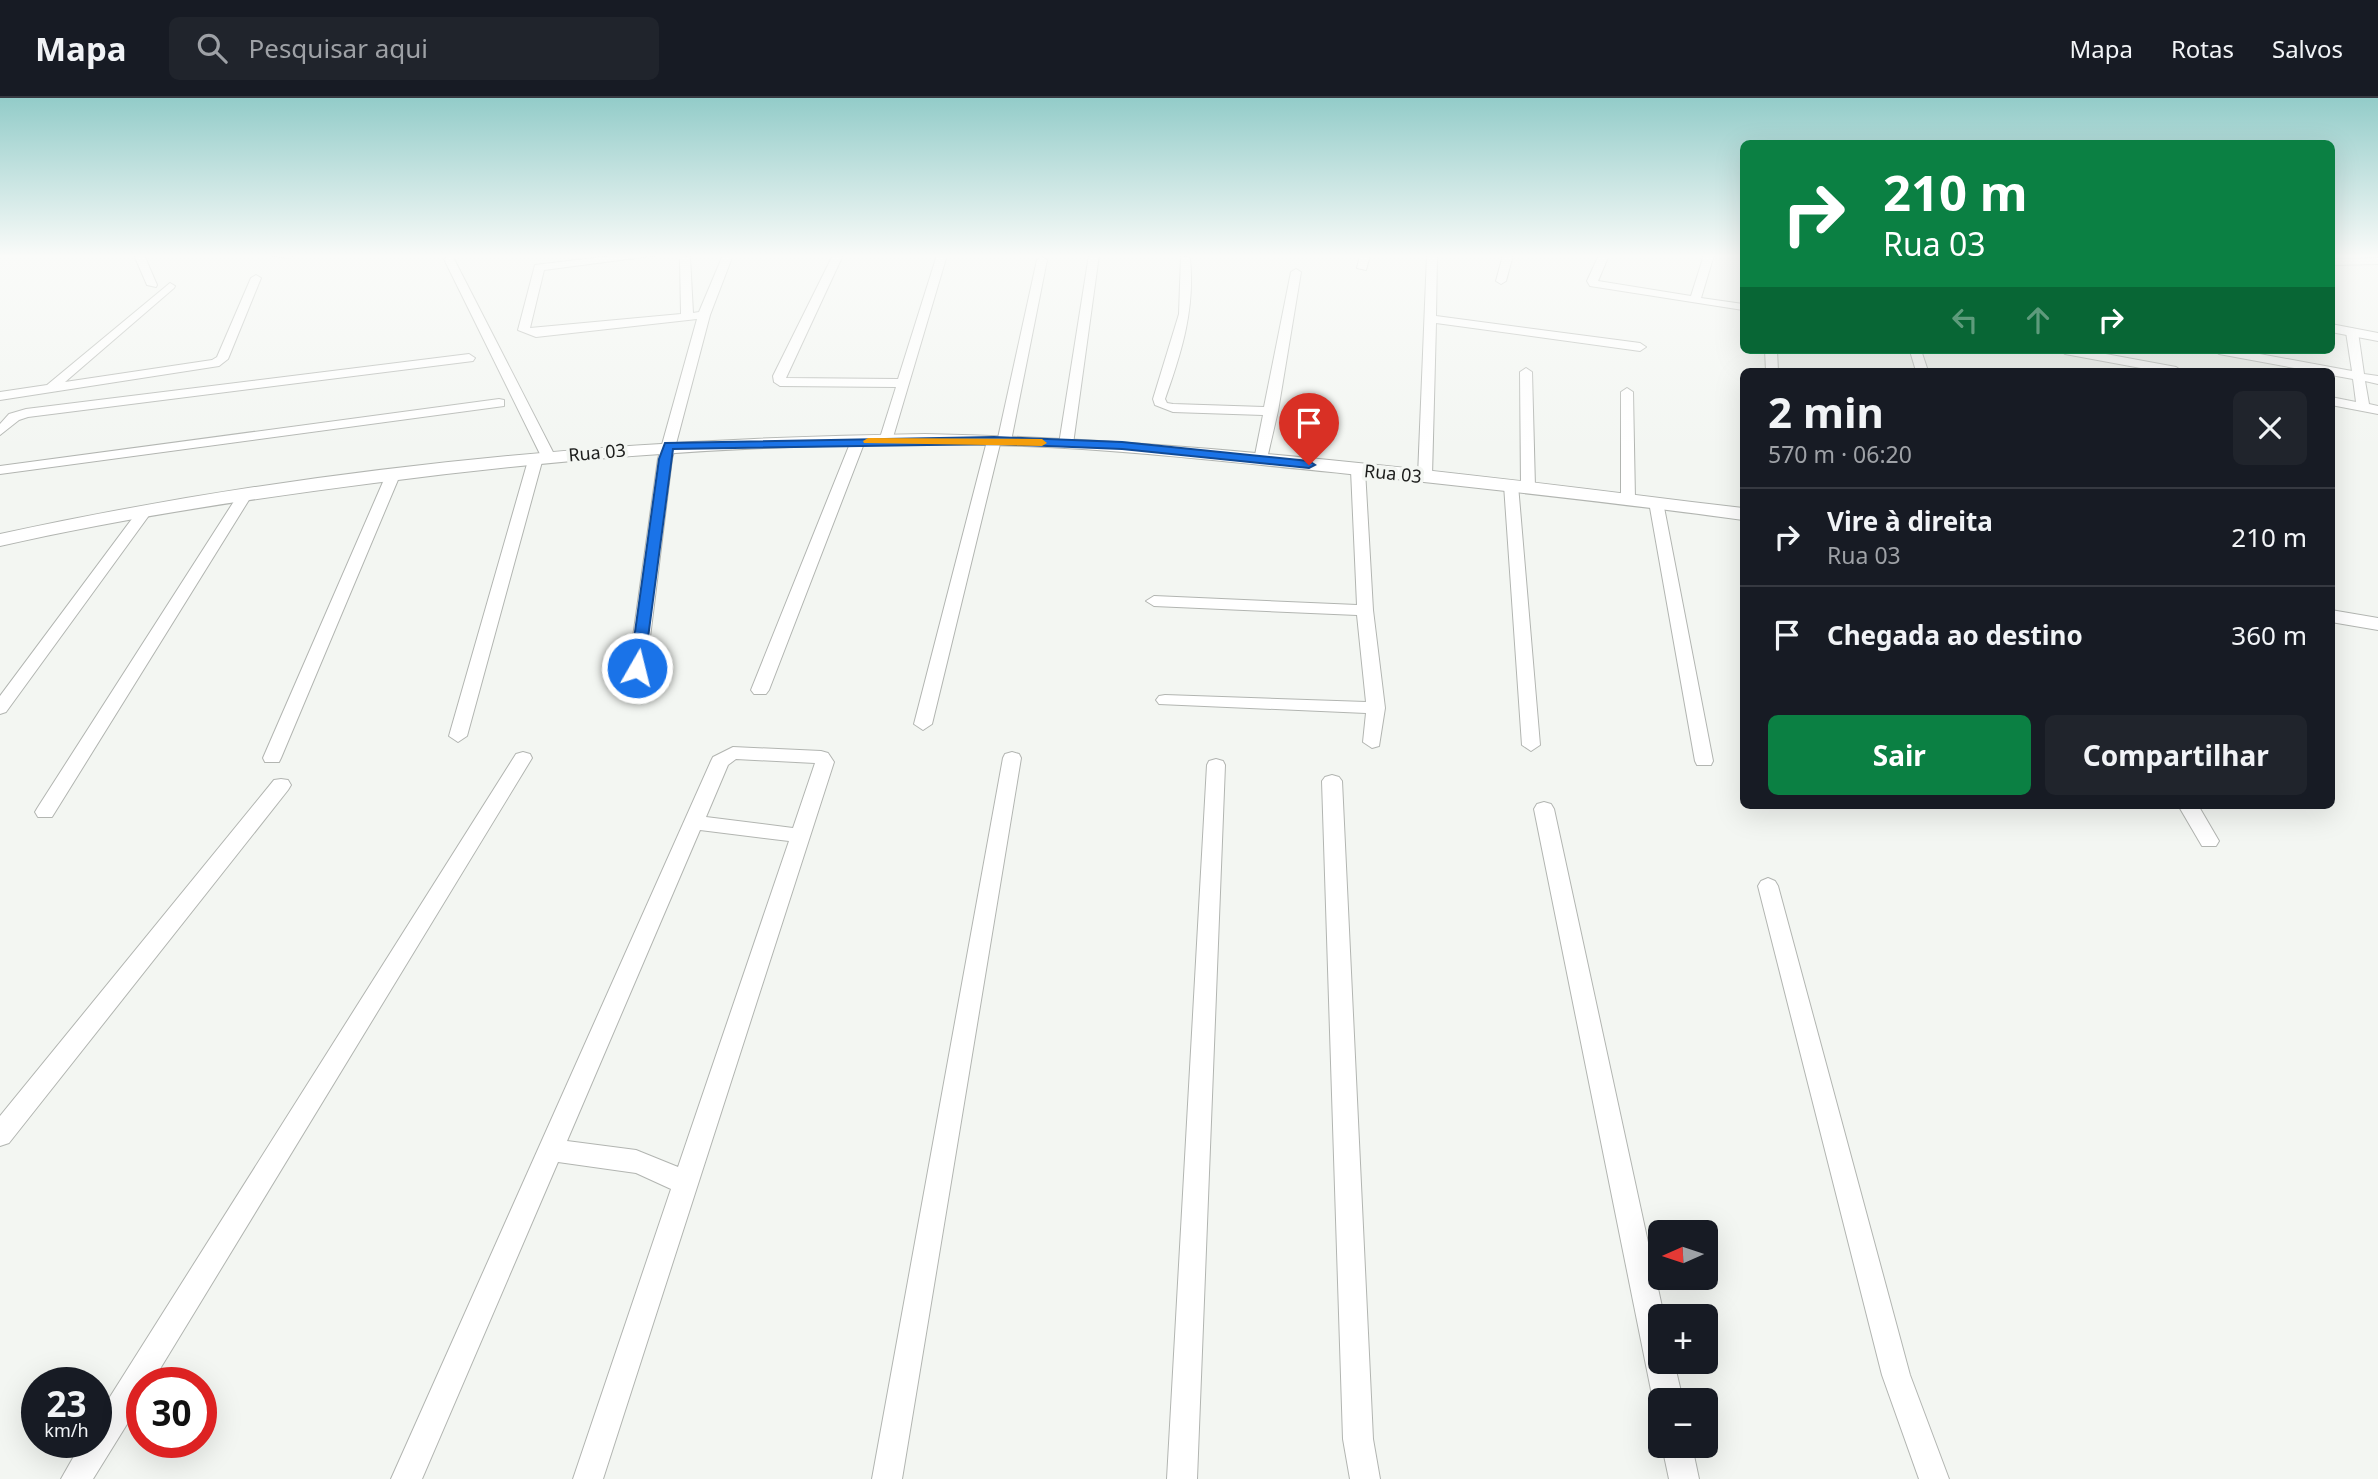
<!DOCTYPE html>
<html lang="pt">
<meta charset="utf-8">
<style>
:root{--surface:#171b24;--page:#20242c;--text:#f1f3f6;--muted:#9ea1a6;--line:#363941;--accent:#0b8043}
body{margin:0;font-family:"Noto Sans",sans-serif;background:var(--page);color:var(--text);height:100vh;display:flex;flex-direction:column;font-size:26px;white-space:nowrap}
*{box-sizing:border-box;margin:0}
p{font-size:23px;color:var(--muted)}
.icon{flex:none;width:38px;height:38px;fill:none;stroke:currentColor;stroke-width:2;stroke-linecap:round;stroke-linejoin:round}
.map{position:relative;flex:1;overflow:hidden}
.sheet{position:absolute;left:1740px;top:270px;width:595px;height:441px;display:flex;flex-direction:column;background:var(--surface);border-radius:10px;box-shadow:0 7px 28px #0002}
.sheet>*{flex:none}
.top-card{position:absolute;left:1740px;top:42px;width:595px;height:214px;border-radius:10px;box-shadow:0 7px 28px #0002;background:#0b8043;color:#fff;overflow:hidden}
.needle{width:46px;rotate:267deg}
.tools{position:absolute;left:1648px;top:1122px;display:grid;gap:14px}
.tools a{display:grid;place-items:center;width:70px;height:70px;border-radius:10px;background:var(--surface);box-shadow:0 7px 28px #0002;font-size:35px}
.speed{position:absolute;left:21px;top:1269px;display:flex;gap:14px;font-size:35px;font-weight:700;text-align:center}
.speed>*{display:grid;place-content:center;width:91px;height:91px;border-radius:50%;background:var(--surface);box-shadow:0 7px 28px #0002;line-height:1}
.speed small{font-size:18px;font-weight:400}
.speed .limit{border:10px solid #d22;background:#fff;color:#111}
.pin{position:absolute;display:grid;place-items:center;width:60px;height:60px;color:#fff;margin:-72px -30px;border-radius:50% 50% 50% 0;rotate:-45deg;box-shadow:0 0 7px #0007}
.pin .icon{rotate:45deg}
.me{position:absolute;width:77px;margin:-38px;rotate:8deg;stroke-linejoin:round;filter:drop-shadow(0 0 5px #0008)}
.turn{display:flex;align-items:center;gap:24px;height:147px;padding:0 28px;font-size:32px}
.turn .icon{width:91px;height:91px;stroke-width:2.5}
.turn b{display:block;font-size:49px;line-height:60px}
.lanes{display:flex;align-items:center;height:66px;padding:0 28px;background:#0003;justify-content:center;gap:35px;direction:ltr}
.lanes .off{opacity:.35}
.round{display:grid;place-items:center;flex:none;width:74px;height:74px;border-radius:10px;background:var(--page)}
.head{display:flex;align-items:center;justify-content:space-between;height:119px;padding:0 28px}
h1{font-size:42px;font-weight:700;line-height:52px}
.button{display:flex;gap:14px;margin-top:auto;padding:14px 28px}
.button a{flex:1;height:80px;border-radius:10px;background:var(--accent);color:#fff;font-size:28px;font-weight:700;line-height:80px;text-align:center}
.button a+a{background:var(--page);color:var(--text)}
ul{padding:0;list-style:none}
li{display:flex;align-items:center;gap:21px;height:98px;padding:0 28px;border-top:2px solid var(--line)}
li div{flex:1}
li b{display:block;font-size:26px}
li em{font-style:normal}
header{display:flex;align-items:center;gap:42px;box-sizing:border-box;height:98px;padding:0 35px;background:var(--surface);border-bottom:2px solid var(--line)}
header strong{font-size:33px}
nav{display:flex;gap:38px;margin-inline-start:auto;font-size:24px}
.search{width:490px;height:63px;background:var(--page);display:flex;align-items:center;gap:18px;box-sizing:border-box;padding:0 24px;border-radius:10px;color:var(--muted);font-size:26px}
.map>svg:first-child{display:block}
.lines{fill:none;stroke-linecap:round;stroke-linejoin:round}
.minor-casing{stroke:#b2b5b1;stroke-width:2}
.tertiary-casing{stroke:#b2b5b1;stroke-width:2}
.minor{fill:#fff;fill-rule:evenodd}
.tertiary{fill:#fff;fill-rule:evenodd}
.route{fill:#1a73e8;stroke:#114b97;stroke-width:2}
.slow{fill:#f59e0b}
.labels{text-anchor:middle;dominant-baseline:central;stroke-width:7;stroke-linejoin:round;paint-order:stroke}
.far-street-label{font-size:18px;fill:#1c1d1c;stroke:#f3f6f2}
</style>
<header>
<strong>Mapa</strong>
<div class="search"><svg class="icon" aria-label="search" viewBox="0 0 24 24"><circle cx="10" cy="10" r="6"/><path d="M15 15l6 6"/></svg>Pesquisar aqui</div>
<nav><a>Mapa</a><a>Rotas</a><a>Salvos</a></nav>
</header>
<div class="map">
<svg width="2378" height="1381" viewBox="0 0 2378 1381">
<rect width="100%" height="100%" fill="#f3f6f2"/>
<g class="lines">
<defs>
<path id="minor" d="M134,157H144L157,187L156,189L147,187Z
M268,157H294L289,160Z
M619,157H658L544,172L530,230L681,216L680,160L676,157L690,159L693,215L699,214L723,157H733L710,217L672,361L643,596L634,601L625,596L658,361L697,221L536,239L518,232L535,167Z
M833,157H843L786,280L898,281L937,157H947L891,346H881L879,343L896,289L780,288L774,284L773,278Z
M1089,157H1099L1073,346L1066,350L1059,346Z
M1360,157H1370L1366,172L1357,170Z
M1427,157H1437L1436,218L1640,245L1646,249L1640,253L1436,225L1432,378L1430,381H1420L1418,378Z
M1503,157H1513L1506,183L1501,186L1496,183Z
M1599,157H1609L1598,183L1691,198L1704,157H1714L1701,200L1743,206V212L1590,188L1587,183Z
M449,158L454,161L555,358L548,362L543,360L467,638L458,644L449,638L529,359L531,356H540L444,161Z
M1181,158L1190,160C1195,211 1182,253 1165,301L1167,305L1173,306L1264,309L1291,174L1296,171L1301,174L1278,313L1266,365L1261,366L1254,362L1263,317L1173,314L1155,307L1153,301L1179,216Z
M1042,159L1047,162L1011,343L1009,346H1000L932,626L923,632L914,626L987,343L989,340H998L1037,162Z
M2378,160V166L2331,167V161Z
M256,177L261,180L228,261L219,268L0,302V294L47,287L170,185L175,188L174,190L65,284L212,262L217,259L251,180Z
M2352,230L2358,234L2364,276L2378,278V286L2365,283L2369,306L2378,308V316L2331,307V299L2356,304L2353,281L2331,277V273H2311L2219,256L2213,252H2238L2352,273L2346,234Z
M1765,252H1777L1778,273H1766Z
M2059,252H2084L2176,269L2182,273H2157L2065,256Z
M1910,253L1921,252L1928,273H1916Z
M469,256L475,260L473,263L28,319L19,322L0,337V326L9,316L26,311Z
M1526,270L1532,274L1535,389L1528,393L1521,389L1520,274Z
M1627,290L1633,294L1635,401L1628,405L1621,401V294Z
M499,301L504,302V308L0,376V368Z
M858,339L865,343L769,592L766,596H754L751,592L851,343Z
M1358,368L1365,372L1373,512L1385,610L1379,648L1372,650L1363,644L1366,615L1159,606L1156,602L1159,598L1165,597L1366,604L1357,517L1154,508L1146,503L1154,498L1357,507L1351,372Z
M393,373L400,377L281,660L279,664H265L263,660L386,377Z
M1511,383L1518,387L1540,647L1531,653L1522,647L1504,387Z
M245,393L252,397L52,719H38L35,714L38,709L238,397Z
M1656,400L1663,404L1713,663L1711,667H1697L1695,663L1649,404Z
M145,409L150,410L152,413L150,416L6,614L0,616V598L140,410Z
M733,649L821,653L828,655L834,664L603,1381H573L671,1091L636,1075L558,1064L422,1381H391L711,663L713,659ZM736,661L815,665L793,730L706,719L728,667ZM700,732L789,743L678,1069L636,1052L567,1043Z
M523,654L530,656L532,660L152,1284H142V1302L93,1381H61L82,1344H96V1321L516,656Z
M1012,654L1019,656L1021,660L902,1381H872L1003,660L1005,656Z
M1216,661L1223,663L1225,667L1197,1381H1167L1207,667L1209,663Z
M1332,677L1339,679L1342,683L1373,1341L1380,1381H1350L1343,1341L1322,683L1325,679Z
M281,681L288,682L291,687L288,692L9,1045L0,1048V1018L274,682Z
M1544,704L1551,706L1554,711L1664,1218H1661V1264H1674L1683,1302H1661V1314L1653,1302L1534,711L1537,706Z
M2178,707H2198L2219,743L2216,748H2202Z
M1768,780L1775,783L1778,788L1910,1277L1949,1381H1919L1882,1277L1758,788L1761,783Z
M1662,1348H1692L1699,1381H1669Z"/>
<path id="tertiary" d="M2331,226L2378,235V243L2331,234Z
M925,336C1181,341 1437,372 1692,404L1743,410V422C1606,403 1469,389 1331,374C1229,364 1127,352 1024,348C807,341 589,357 374,385C248,401 123,420 0,448V436C303,370 615,340 925,336Z
M2331,512L2378,520V532L2331,524Z"/>
</defs>
<use href="#minor" class="minor-casing"/>
<use href="#tertiary" class="tertiary-casing"/>
<use href="#minor" class="minor"/>
<use href="#tertiary" class="tertiary"/>
</g>
<linearGradient id="sky" x2="0" y2="1"><stop stop-color="#93ccc9"/><stop offset="0.45" stop-color="#fafbf9"/><stop offset="1" stop-color="#fafbf9" stop-opacity="0"/></linearGradient>
<rect width="2378" height="351" fill="url(#sky)"/>
<path class="route" d="M994,339L1122,344L1309,363L1315,367L1309,370L1122,351L994,346L673,351L644,570L637,574L630,570L659,361L665,345Z"/>
<path class="slow" d="M868,340L1042,341L1047,345L1042,348L864,345L863,343Z"/>
<g class="labels">
<g class="far-street-label">
<text transform="translate(597 354) rotate(-5)">Rua 03</text>
<text transform="translate(1393 375) rotate(6)">Rua 03</text>
</g>
</g>
</svg>
<div class="tools">
<a><svg class="needle" viewBox="-14 -14 28 28"><path d="M0-13l5 13h-10z" fill="#e53935"/><path d="M0 13l5-13h-10z" fill="#9ea1a6"/></svg></a>
<a>+</a>
<a>−</a>
</div>
<div class="speed"><div>23<small>km/h</small></div><div class="limit">30</div></div>
<div class="pin" style="left:1309px;top:367px;background:#d93025"><svg class="icon" aria-label="arrive" viewBox="0 0 24 24"><path d="M6 21V4h12l-3 4 3 4H6"/></svg></div>
<svg class="me" style="left:637px;top:570px" viewBox="-20 -20 40 40"><circle r="17" fill="#1a73e8" stroke="#fff" stroke-width="3"/><path d="M0-11L8 9 0 5-8 9z" fill="#fff"/></svg>
<div class="top-card">
<div class="turn"><svg class="icon" aria-label="right" viewBox="0 0 24 24"><path d="M7 20v-9h11M14 6l5 5-5 5"/></svg><div><b>210 m</b>Rua 03</div></div>
<div class="lanes"><svg class="icon off" aria-label="left" viewBox="0 0 24 24"><path d="M17 20v-9H6M10 6l-5 5 5 5"/></svg><svg class="icon off" aria-label="ahead" viewBox="0 0 24 24"><path d="M12 20V5M6 11l6-6 6 6"/></svg><svg class="icon" aria-label="right" viewBox="0 0 24 24"><path d="M7 20v-9h11M14 6l5 5-5 5"/></svg></div>
</div>
<section class="sheet">
<div class="head"><div><h1>2 min</h1><p>570 m · 06:20</p></div><a class="round"><svg class="icon" aria-label="close" viewBox="0 0 24 24"><path d="M6 6l12 12M18 6L6 18"/></svg></a></div>
<ul>
<li><svg class="icon" aria-label="right" viewBox="0 0 24 24"><path d="M7 20v-9h11M14 6l5 5-5 5"/></svg><div><b>Vire à direita</b><p>Rua 03</p></div><em>210 m</em></li>
<li><svg class="icon" aria-label="arrive" viewBox="0 0 24 24"><path d="M6 21V4h12l-3 4 3 4H6"/></svg><div><b>Chegada ao destino</b></div><em>360 m</em></li>
</ul>
<div class="button"><a>Sair</a><a>Compartilhar</a></div>
</section>
</div>
